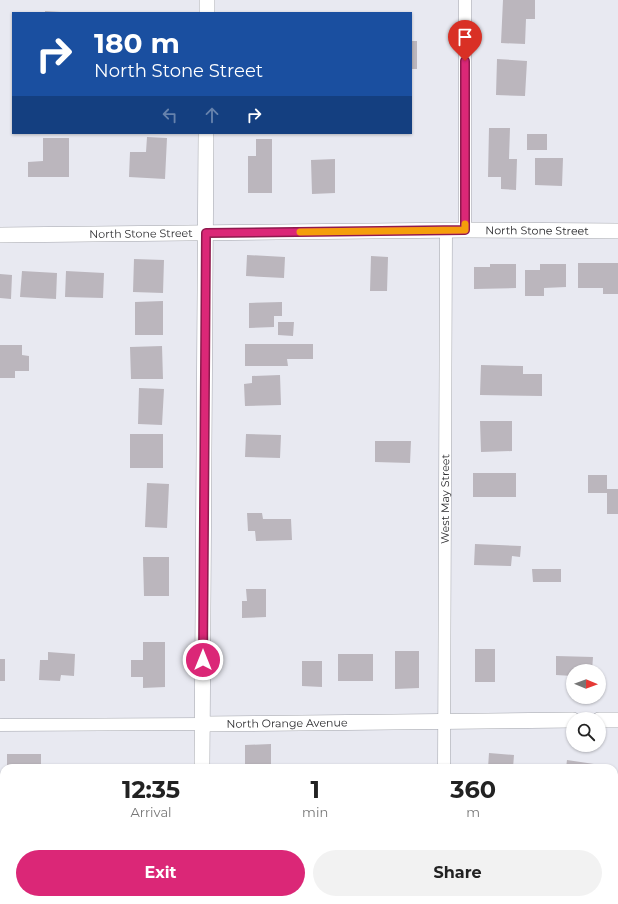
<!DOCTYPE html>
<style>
:root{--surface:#fff;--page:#f2f2f2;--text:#222;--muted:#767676;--accent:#db2777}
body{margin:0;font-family:Montserrat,sans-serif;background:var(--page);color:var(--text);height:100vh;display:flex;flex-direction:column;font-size:15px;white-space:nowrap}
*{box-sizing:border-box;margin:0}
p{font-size:13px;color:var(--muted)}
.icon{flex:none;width:22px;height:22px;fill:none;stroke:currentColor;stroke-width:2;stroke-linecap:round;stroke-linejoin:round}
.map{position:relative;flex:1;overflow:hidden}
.details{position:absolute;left:0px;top:764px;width:618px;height:140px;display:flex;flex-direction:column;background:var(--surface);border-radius:12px 12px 0 0;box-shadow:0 1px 3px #0004}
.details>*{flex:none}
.guide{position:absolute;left:12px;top:12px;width:400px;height:122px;border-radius:0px;box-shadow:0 1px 3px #0004;background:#1a4fa0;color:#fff;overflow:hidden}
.needle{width:26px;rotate:91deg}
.fabs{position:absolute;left:566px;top:664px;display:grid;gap:8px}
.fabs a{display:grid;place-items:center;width:40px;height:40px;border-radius:50%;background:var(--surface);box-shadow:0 1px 3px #0004;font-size:20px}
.pin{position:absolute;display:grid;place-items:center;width:34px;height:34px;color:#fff;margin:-41px -17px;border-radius:50% 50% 50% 0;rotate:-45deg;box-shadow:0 0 4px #0007}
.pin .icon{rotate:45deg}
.me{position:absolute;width:44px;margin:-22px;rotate:0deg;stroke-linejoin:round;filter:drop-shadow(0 0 3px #0008)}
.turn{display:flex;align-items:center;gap:14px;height:84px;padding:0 16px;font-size:18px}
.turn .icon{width:52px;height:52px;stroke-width:2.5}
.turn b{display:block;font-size:28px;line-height:34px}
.lanes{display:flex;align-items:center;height:38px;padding:0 16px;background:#0003;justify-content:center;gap:20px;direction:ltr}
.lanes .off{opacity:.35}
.eta{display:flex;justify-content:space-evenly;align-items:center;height:68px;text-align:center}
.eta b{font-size:24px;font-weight:700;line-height:28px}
.cta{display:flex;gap:8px;margin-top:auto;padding:8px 16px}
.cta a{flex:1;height:46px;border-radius:24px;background:var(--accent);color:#fff;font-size:16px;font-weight:700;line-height:46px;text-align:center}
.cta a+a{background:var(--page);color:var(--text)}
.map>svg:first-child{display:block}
.building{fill:#bbb6bd}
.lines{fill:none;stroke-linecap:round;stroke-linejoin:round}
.minor-casing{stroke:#a3a5ac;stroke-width:13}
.tertiary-casing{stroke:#a3a5ac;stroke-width:16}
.minor{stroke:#fff;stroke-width:12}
.tertiary{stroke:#fff;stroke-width:15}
.route-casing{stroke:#8e194d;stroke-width:10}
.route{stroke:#db2777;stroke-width:7}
.slow{stroke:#f59e0b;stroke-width:7}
.labels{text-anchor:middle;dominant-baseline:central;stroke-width:3;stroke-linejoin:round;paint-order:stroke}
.street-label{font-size:11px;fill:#2b2b2e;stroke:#f5f7ff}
</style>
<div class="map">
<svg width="618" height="904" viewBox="0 0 618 904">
<rect width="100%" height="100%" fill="#e8e9f1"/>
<path class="building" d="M503,0H535V19H526L525,44L501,43Z
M45,11L61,12V13H45Z
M411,41H417V69H411Z
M497,59L527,61L525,96L496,95Z
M489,128H510L509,159H517L516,190L501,189V177H488Z
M527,134H547V150H527Z
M147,137L167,138L165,179L129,177L130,152H146Z
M43,138H69V177H28V162L43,161Z
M256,139H272V193H248V156H256Z
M535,158H563L562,186L535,185Z
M335,159V193L312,194L311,160Z
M247,255L285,257L284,278L246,276Z
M371,256L388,257L387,291H370Z
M134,259L164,260L163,293L133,292Z
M578,263H618V294H603V288H578Z
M490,264H516V288L474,289V267H490Z
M540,264H566V287L544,288V296H525V270H540Z
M22,271L57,273L56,299L20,297Z
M66,271L104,273L103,298L65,297Z
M0,274L12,275L11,299L0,298Z
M163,301V335H135V302Z
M282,302V316H274V327L249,328V303Z
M278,322H294L293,336L278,335Z
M245,344H313V359H287L288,366H245Z
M0,345H22V355L29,356V371H15V378H0Z
M162,346L163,379H131L130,347Z
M481,365L523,366V374H542V396L480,395Z
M280,375L281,405L245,406L244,384L252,383V376Z
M139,388L164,389L162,425L138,424Z
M480,421H512V451L481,452Z
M130,434H163V468H130Z
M246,434L281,435L280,458L245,457Z
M375,441H411L410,463L375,462Z
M473,473H516V497H473Z
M588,475H607V489H618V514H607V493H588Z
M147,483L169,484L167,528L145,527Z
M247,513H262L263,519H291L292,540L256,541L255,531H248Z
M475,544L521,546L520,557L512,556L511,566L474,565Z
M143,557H169V596H144Z
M532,569H561V582H533Z
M246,589H266V617L242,618V601H247Z
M143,642H165V687L143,688V677H131V660H143Z
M475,649H495V682H475Z
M395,651H419V688L395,689Z
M48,652L75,654L74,676L61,675L60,681L39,680L40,660H48Z
M338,654H373V681H338Z
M556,656L593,657L592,671H573V676L556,675Z
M0,659H5V681H0Z
M302,661H322V687L302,686Z
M271,744V768H245V745Z
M489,753L514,755L513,768H488Z
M7,754H41V768H7Z
M567,760L594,764L593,768H566Z
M119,900H145V904H119Z
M479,900L527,901V904H479Z
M408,901V904H355V902Z
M77,902H97V904H77Z"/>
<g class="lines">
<defs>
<g id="minor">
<path d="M465,230V0"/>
<path d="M0,725L203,724"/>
<path id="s1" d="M444,768L446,231"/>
<path d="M443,904V900"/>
</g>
<g id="tertiary">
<path d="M207,13V0"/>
<path id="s2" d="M0,235L465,230L618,231"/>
<path d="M599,720H618"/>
<path id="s3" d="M203,724L573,720"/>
<path d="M202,768L206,133"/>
<path d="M201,904V900"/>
</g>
</defs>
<use href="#minor" class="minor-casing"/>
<use href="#tertiary" class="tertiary-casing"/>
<use href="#minor" class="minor"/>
<use href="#tertiary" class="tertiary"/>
</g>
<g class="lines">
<defs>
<path id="route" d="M203,660L206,233L465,230V61"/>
</defs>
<use href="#route" class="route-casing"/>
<use href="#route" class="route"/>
<path class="slow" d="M300,232L465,230V224"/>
</g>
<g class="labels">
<g class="street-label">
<text stroke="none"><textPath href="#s2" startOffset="537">North Stone Street</textPath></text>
<text stroke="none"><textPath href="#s2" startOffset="141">North Stone Street</textPath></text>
<text stroke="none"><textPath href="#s1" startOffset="269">West May Street</textPath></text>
<text stroke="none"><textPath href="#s3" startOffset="84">North Orange Avenue</textPath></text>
</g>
</g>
</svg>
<div class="fabs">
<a><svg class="needle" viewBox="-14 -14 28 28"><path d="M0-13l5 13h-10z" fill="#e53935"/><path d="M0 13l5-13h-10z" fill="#767676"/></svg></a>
<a><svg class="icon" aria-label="search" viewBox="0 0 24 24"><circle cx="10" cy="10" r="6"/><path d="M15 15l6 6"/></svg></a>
</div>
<div class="pin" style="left:465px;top:61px;background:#d93025"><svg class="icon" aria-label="arrive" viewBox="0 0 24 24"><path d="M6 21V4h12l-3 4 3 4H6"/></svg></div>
<svg class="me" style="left:203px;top:660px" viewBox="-20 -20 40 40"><circle r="17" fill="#db2777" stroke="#fff" stroke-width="3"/><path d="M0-11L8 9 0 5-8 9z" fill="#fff"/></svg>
<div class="guide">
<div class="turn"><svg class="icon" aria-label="right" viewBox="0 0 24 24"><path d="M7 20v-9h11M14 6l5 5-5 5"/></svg><div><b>180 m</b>North Stone Street</div></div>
<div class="lanes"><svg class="icon off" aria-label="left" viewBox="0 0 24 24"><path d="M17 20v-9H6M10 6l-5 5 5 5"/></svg><svg class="icon off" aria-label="ahead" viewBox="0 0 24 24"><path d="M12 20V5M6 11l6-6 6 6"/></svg><svg class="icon" aria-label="right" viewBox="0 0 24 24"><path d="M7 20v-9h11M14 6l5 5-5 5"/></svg></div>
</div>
<section class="details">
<div class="eta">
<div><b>12:35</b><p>Arrival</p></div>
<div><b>1</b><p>min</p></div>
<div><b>360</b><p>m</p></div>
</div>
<div class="cta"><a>Exit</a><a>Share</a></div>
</section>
</div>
